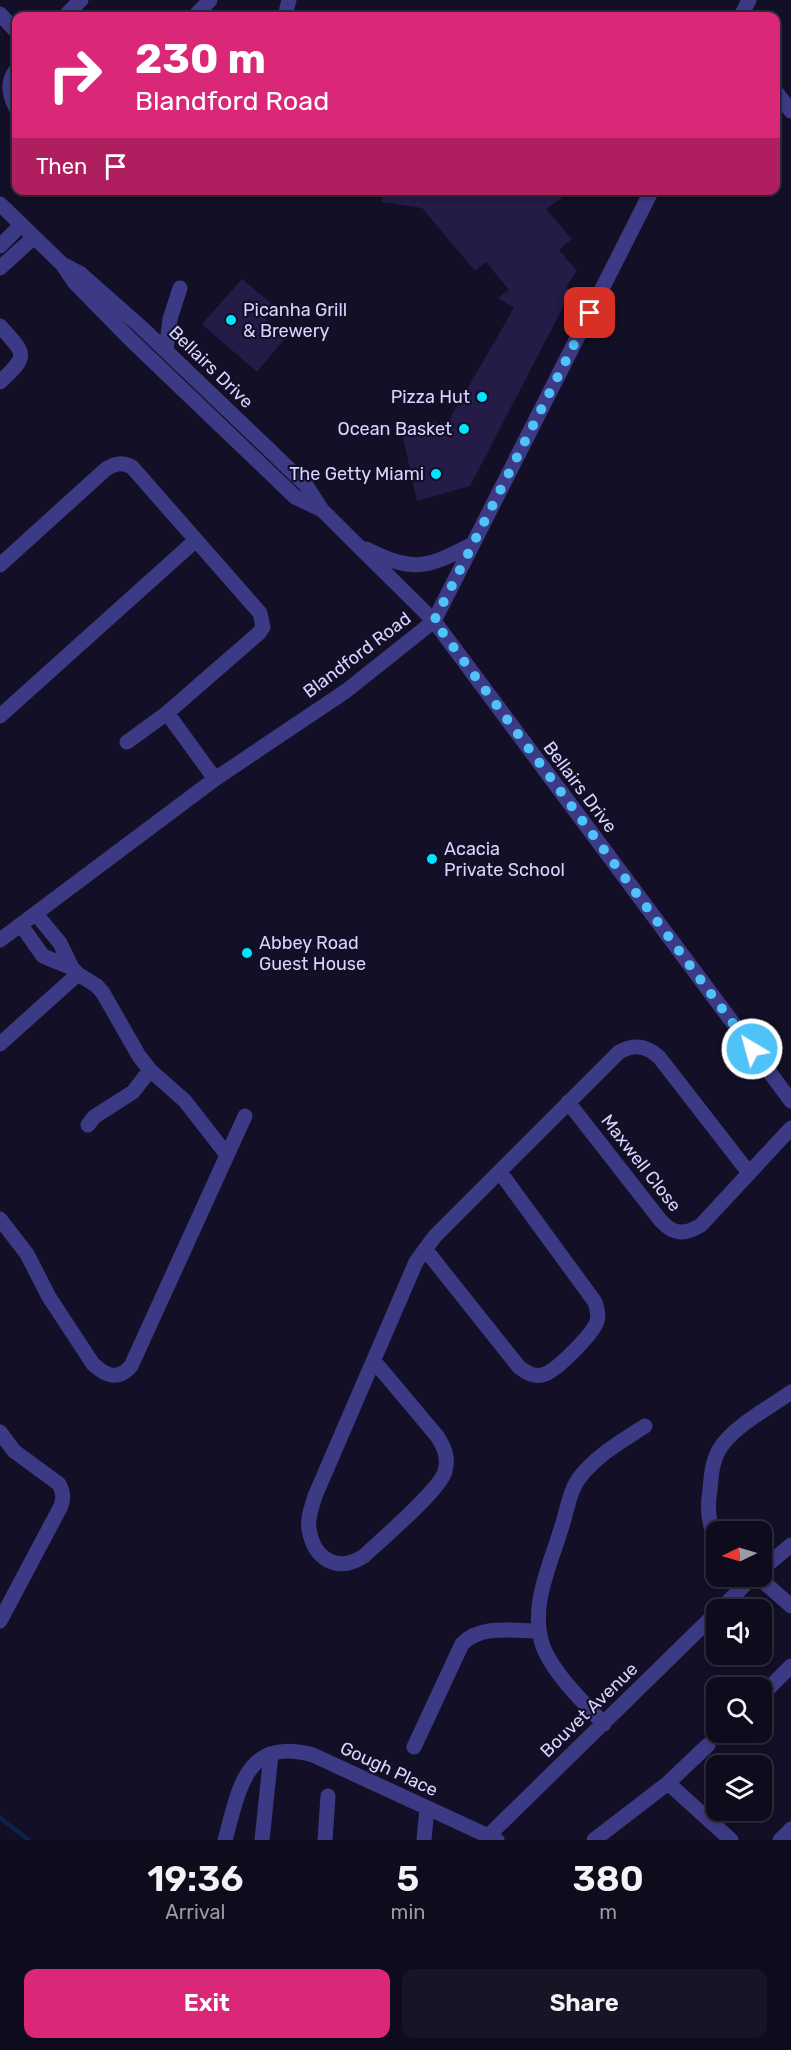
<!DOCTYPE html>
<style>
:root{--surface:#0e0b1c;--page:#171425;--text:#f1f3f6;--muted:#9b9ba3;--line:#2e2b3b;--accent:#db2777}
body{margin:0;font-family:Rubik,sans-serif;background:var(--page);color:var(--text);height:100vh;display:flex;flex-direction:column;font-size:22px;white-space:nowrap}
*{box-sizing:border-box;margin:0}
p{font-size:20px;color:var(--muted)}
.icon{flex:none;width:33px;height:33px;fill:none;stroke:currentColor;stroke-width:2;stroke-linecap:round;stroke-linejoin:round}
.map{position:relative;height:1840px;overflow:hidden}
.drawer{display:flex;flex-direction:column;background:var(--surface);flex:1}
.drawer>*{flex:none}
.guide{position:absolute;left:12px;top:12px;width:768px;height:183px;border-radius:12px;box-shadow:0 3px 9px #0003,0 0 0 2px var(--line);background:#db2777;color:#fff;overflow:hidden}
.needle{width:39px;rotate:265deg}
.tools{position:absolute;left:706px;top:1521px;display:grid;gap:12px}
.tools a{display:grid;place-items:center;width:66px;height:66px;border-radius:12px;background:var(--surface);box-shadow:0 3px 9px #0003,0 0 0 2px var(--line);font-size:30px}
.pin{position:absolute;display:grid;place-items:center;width:51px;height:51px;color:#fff;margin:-26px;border-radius:12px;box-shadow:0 3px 9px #0006}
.me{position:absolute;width:66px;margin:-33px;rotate:323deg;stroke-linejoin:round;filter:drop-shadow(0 0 4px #0008)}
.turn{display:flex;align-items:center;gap:21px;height:126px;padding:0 24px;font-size:27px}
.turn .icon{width:78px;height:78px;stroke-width:2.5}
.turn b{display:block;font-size:42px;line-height:51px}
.then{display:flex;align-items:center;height:57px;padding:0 24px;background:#0003;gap:12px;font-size:22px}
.eta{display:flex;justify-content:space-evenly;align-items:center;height:102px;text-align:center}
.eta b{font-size:36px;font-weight:600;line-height:42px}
.action{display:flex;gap:12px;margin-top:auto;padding:12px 24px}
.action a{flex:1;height:69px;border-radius:12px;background:var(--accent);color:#fff;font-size:24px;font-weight:600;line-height:69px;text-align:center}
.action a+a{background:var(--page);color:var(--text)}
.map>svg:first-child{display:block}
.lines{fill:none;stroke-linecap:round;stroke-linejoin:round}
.stream{stroke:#0c2248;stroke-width:4.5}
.building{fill:#241b47}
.minor{stroke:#3d3a85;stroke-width:15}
.tertiary{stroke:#3d3a85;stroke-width:15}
.route{stroke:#4fc3f7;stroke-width:10;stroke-dasharray:0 18}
.poi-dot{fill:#00e5ff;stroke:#130f26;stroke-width:2}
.labels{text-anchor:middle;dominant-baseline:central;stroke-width:4.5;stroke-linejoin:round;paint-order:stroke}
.poi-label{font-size:18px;fill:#d9d4ff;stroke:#130f26;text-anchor:start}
.street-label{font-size:18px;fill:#d9d4ff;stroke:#130f26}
</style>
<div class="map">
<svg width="791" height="1840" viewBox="0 0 791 1840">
<rect width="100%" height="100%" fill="#130f26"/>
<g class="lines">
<path class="stream" d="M0,1818L29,1840"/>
</g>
<path class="building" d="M382,190H555L562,198L546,209L572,239L559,250L577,271L566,287L571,292L470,486L417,501L402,433L436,421L442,432L514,308L498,298L509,290L486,262L475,271L422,208L382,202Z
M242,279L273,305L263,316L286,337L257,372L202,324Z"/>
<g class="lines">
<path class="minor" d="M0,14L16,31
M65,16L81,0
M195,16L210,0
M285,16L289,0
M16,70C7,82 9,95 16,108
M776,92L791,111
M0,246L21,225
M0,268L34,237
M0,326C26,355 29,355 0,382
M0,565L106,469C116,463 122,462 132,467L260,613L263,627L259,633L167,713L127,742
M167,713L215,779
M0,716L196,540
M36,914L60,943L72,968L78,974L97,986L103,993L139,1056L150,1070L185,1101L227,1155
M21,925L43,956L72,968
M0,940L215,779L346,691L434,621
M0,1044L78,974
M568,1102L661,1221C674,1235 685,1235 701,1225L791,1128
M88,1125L94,1117L133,1092L150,1070
M0,1219L27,1254L49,1297L93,1364C106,1376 118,1381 131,1366L245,1116
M425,1249L519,1367C527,1373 535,1378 545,1374C557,1370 594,1333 597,1321C599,1315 597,1309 595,1302L500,1172
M374,1361L437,1436C444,1447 449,1457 445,1471C441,1489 381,1540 364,1556C338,1573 314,1560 309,1529C307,1518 312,1507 315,1496L416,1262L435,1236L619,1052C634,1044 646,1045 659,1057L749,1173
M0,1432L14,1451L59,1484C63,1492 64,1497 61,1506L0,1621
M717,1540C708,1525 707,1507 710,1490C711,1477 712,1462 719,1450C732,1427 769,1408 791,1392
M762,1569L791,1545
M757,1576L791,1606
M720,1610L753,1576
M763,1694L791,1666
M604,1724C584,1703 555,1675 544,1649C528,1609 550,1566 561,1529C567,1512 569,1491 580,1477C597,1455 622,1441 645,1426
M414,1747L462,1644C481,1624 514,1631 539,1631
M668,1783L731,1840
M488,1836L717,1612
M225,1840C239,1790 245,1736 313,1755L497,1840
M262,1840L271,1754
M325,1840L328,1796
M424,1840L427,1808
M594,1840L668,1783L708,1745
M780,1840L791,1829"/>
<path class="tertiary" d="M741,16L749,0
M0,204L62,264L75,283L129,338L295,497L322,510
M62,264L81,274L141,327L306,485L322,510L434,621L791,1101
M166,350L170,319L180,288
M366,549C413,572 425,569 471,545
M434,621L652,190"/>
</g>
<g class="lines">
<path class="route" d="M590,313L434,621L752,1049"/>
</g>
<g class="poi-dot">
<circle cx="231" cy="320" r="6"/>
<circle cx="482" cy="397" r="6"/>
<circle cx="464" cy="429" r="6"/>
<circle cx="436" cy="474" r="6"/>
<circle cx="432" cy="859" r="6"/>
<circle cx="247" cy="953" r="6"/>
</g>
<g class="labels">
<g class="poi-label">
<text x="243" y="310">Picanha Grill<tspan x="243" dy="21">&amp; Brewery</tspan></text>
<text x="470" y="397" text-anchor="end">Pizza Hut</text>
<text x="452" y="429" text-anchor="end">Ocean Basket</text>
<text x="424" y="474" text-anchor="end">The Getty Miami</text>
<text x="444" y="849">Acacia<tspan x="444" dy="21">Private School</tspan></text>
<text x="259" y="943">Abbey Road<tspan x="259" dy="21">Guest House</tspan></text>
</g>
<g class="street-label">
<text transform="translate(211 367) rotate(44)">Bellairs Drive</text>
<text transform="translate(357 655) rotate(-37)">Blandford Road</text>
<text transform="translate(580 787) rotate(53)">Bellairs Drive</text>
<text transform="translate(641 1163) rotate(52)">Maxwell Close</text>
<text transform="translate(589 1710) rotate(-44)">Bouvet Avenue</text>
<text transform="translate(389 1769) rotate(25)">Gough Place</text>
</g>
</g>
</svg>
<div class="tools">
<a><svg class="needle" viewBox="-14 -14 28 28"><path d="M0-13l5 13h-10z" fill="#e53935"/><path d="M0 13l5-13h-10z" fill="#9b9ba3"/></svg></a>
<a><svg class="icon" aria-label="sound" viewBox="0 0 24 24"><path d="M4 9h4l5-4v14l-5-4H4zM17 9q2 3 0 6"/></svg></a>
<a><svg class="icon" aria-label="search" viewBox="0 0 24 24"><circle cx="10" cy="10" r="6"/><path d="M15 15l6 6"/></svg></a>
<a><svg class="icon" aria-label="layers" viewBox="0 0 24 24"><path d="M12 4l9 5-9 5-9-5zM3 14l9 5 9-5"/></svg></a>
</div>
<div class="pin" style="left:590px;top:313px;background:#d93025"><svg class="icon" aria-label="arrive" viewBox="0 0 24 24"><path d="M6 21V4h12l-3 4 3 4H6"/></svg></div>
<svg class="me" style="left:752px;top:1049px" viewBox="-20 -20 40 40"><circle r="17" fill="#4fc3f7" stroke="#fff" stroke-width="3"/><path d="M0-11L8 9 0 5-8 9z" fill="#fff"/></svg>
<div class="guide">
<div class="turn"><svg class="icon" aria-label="right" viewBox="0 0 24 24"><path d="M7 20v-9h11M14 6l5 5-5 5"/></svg><div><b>230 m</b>Blandford Road</div></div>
<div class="then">Then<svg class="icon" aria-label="arrive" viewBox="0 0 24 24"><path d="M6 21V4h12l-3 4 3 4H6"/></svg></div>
</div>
</div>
<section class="drawer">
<div class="eta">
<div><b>19:36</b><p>Arrival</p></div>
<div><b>5</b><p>min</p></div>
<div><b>380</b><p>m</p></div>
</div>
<div class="action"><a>Exit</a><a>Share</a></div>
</section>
